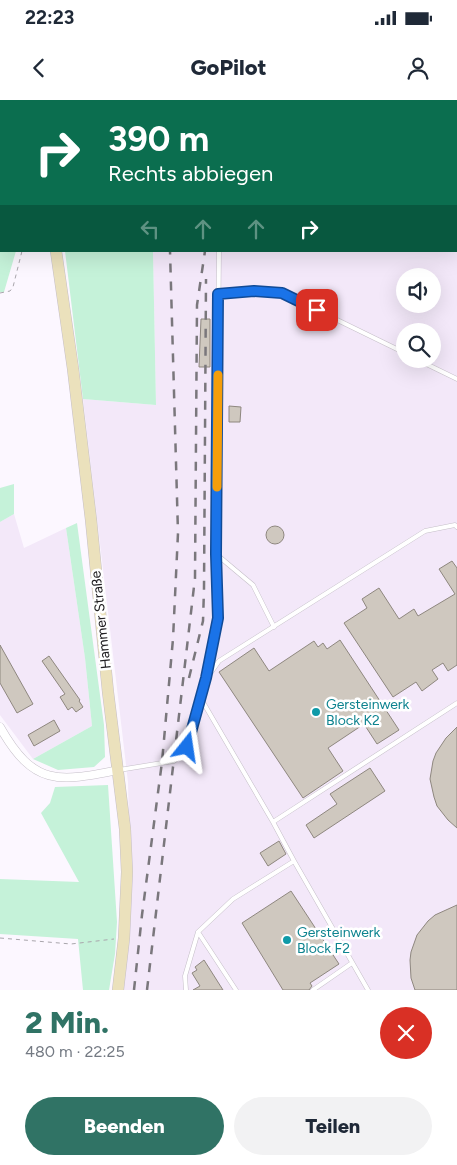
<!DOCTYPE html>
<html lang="de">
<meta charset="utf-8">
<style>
:root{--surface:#fff;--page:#f2f2f3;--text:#1f2937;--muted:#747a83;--accent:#307365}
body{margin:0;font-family:Figtree,sans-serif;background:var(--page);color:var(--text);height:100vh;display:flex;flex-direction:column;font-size:19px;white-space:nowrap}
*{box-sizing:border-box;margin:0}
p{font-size:16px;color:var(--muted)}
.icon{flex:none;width:28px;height:28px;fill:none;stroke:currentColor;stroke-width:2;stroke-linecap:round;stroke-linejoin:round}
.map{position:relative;height:890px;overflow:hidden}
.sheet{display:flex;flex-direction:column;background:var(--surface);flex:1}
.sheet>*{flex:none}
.top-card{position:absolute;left:0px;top:0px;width:458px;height:152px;box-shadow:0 5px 20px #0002;background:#0b6e4f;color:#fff;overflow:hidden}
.buttons{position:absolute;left:396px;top:168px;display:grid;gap:10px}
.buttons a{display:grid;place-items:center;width:45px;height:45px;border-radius:50%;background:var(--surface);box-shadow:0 5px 20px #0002;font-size:25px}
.pin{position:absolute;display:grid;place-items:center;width:42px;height:42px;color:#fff;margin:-21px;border-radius:10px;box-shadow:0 2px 8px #0006}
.me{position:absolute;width:55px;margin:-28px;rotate:15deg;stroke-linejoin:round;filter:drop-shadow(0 0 4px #0008)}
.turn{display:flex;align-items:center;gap:18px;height:105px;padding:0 25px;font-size:22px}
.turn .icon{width:65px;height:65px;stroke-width:2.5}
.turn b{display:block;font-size:35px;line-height:42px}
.lanes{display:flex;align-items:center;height:48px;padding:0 25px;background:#0003;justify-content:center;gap:25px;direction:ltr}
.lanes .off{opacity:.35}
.round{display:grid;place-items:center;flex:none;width:52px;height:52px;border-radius:26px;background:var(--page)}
.headline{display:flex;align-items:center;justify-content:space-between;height:85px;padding:0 25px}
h1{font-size:30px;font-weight:800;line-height:38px;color:var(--accent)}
.primary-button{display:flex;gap:10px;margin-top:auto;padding:10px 25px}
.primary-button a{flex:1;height:58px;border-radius:30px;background:var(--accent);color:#fff;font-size:20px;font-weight:800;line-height:58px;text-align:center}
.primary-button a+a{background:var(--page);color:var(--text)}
.status{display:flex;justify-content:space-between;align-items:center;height:35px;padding:0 25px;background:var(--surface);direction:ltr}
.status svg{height:14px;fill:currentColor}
header{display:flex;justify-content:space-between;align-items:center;height:65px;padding:0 25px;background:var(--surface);font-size:22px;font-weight:800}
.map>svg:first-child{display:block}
.built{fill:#f3e8f9;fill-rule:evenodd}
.green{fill:#c5f2d9}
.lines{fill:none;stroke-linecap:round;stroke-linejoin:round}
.stream{stroke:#93acd2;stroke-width:2.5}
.building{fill:#cfc8bf;stroke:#8e877f}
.lane-casing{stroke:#c5bfc8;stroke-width:5}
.street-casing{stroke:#c5bfc8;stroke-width:9}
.secondary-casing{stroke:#c5bfc8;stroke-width:12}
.path{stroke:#a9a6ac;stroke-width:1;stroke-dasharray:4 4;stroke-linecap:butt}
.lane{stroke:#fff;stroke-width:4}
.street{stroke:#fff;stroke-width:8}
.secondary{stroke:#ebe1bc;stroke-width:11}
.rail{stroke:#7a777c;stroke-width:2.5;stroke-dasharray:9 9;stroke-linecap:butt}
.route-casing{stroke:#114b97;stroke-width:12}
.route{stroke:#1a73e8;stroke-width:9}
.slow{stroke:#f59e0b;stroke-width:9}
.culture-dot{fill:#0f9aa8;stroke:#fff;stroke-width:2}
.labels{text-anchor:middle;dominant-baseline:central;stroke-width:5;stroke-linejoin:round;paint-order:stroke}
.street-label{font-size:14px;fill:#222023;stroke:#fff}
.culture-label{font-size:14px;fill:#0d838f;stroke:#fff;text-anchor:start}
</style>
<div class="status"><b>22:23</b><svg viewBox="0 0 49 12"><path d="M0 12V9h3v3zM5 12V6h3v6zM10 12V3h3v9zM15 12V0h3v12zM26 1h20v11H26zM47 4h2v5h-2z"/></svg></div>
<header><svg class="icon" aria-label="back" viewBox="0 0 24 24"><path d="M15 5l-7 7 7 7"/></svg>GoPilot<svg class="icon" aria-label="person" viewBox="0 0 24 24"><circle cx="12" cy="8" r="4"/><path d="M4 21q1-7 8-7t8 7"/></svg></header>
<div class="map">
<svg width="457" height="890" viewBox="0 0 457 890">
<rect width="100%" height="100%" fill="#fcf7ff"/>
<path class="built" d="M151,0H457V890H120L131,818L128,682L83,299L156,305L153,151H456V1ZM405,176H432V204H405ZM405,231H432V259H405Z
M14,414L24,448L66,428L85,558L92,626L33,659L0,615V422Z"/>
<path class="green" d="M0,147L1,151H16L4,192H0Z
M65,151H153L156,305L83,299Z
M14,384V414L0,422V388Z
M77,423L104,625L105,657L94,667L58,670L33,659L92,626L85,558L66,428Z
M108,685L117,822L115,854L109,890H83L78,839L0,834V779L79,782L41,713L50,703L55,687Z"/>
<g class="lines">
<path class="stream" d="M361,0L362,1
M456,41L457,42"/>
</g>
<path class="building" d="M201,219H210V267H199Z
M229,306L241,307L240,322H229Z
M266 435a9 9 0 1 1 18 0a9 9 0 1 1-18 0Z
M452,461L457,468V565L448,571L443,563L432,570L438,579L422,591L416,582L393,597L344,523L367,508L362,499L379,488L399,519L414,509L418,516L455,494L439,469Z
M340,540L399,630L377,644L364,624L328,648L343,671L303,698L219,572L254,548L269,571L314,541L318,547L323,543L327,549Z
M0,545L33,604L17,613L0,583Z
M49,556L80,600L79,601L83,607L76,612L72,607L68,610L60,597L65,594L42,561Z
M54,620L60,631L34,646L28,635Z
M457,627V728L448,720L437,706L434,697L430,679L433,661L436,653L446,638Z
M370,668L385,691L314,738L306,725L337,704L330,694Z
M279,741L286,754L268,766L260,753Z
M291,791L339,864L310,883L312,886L309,890H283L242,823Z
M457,805V890H415L411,878L410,860L411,852L417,835L428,821L435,815Z
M204,860L223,890H193L200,886L192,873L197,870L195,867Z"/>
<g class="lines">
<defs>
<path id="lane" d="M220,0V1
M218,194L254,191L282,193L405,253
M416,259L457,279
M216,454L253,485L274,527
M207,575L218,518L216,454L219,151
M119,670L174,661C192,646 194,619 200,597
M273,722L457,603
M294,761L368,890
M198,832L236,890
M186,890L185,876L198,832L233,799L294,761L273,722L200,597L207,578L219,561L425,431L455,425L457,427
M313,890L352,863"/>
<path id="street" d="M0,627C34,687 58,682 119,670"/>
<path id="secondary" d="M37,0V1
M56,151L73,269L91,420L108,592L125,729L127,772L124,838L118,890"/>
</defs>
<use href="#lane" class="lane-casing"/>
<use href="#street" class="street-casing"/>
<use href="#secondary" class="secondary-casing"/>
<path class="path" d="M18,0V1
M0,193L10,191L13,187L22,151
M0,838L71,844L114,839"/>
<use href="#lane" class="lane"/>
<use href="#street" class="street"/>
<use href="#secondary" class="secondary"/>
<path class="rail" d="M164,0V1
M192,0L193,1
M189,578L203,521L204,489L206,179
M134,890L142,815L162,662L173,539L178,433L170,151
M147,890L195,478L197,205L205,151"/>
</g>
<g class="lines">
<defs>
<path id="route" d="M187,647L206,578L218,518L216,454L218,194L254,191L282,193L317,210"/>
</defs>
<use href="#route" class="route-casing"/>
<use href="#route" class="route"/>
<path class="slow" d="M217,387L218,275"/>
</g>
<g class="culture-dot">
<circle cx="316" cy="612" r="5"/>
<circle cx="287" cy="840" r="5"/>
</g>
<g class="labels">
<g class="street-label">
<text transform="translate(101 520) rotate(-96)">Hammer Straße</text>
</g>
<g class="culture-label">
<text x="326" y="604">Gersteinwerk<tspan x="326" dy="16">Block K2</tspan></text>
<text x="297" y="832">Gersteinwerk<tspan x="297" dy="16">Block F2</tspan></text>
</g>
</g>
</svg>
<div class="buttons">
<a><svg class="icon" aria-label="sound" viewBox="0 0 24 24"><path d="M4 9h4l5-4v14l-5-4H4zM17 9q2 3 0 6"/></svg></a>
<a><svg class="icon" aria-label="search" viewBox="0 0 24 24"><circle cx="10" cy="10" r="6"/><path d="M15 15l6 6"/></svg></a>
</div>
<div class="pin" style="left:317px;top:210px;background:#d93025"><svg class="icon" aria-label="arrive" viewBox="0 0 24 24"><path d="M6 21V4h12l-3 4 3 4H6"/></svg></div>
<svg class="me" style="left:187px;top:647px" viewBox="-20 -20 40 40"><path d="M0-17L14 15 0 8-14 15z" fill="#1a73e8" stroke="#fff" stroke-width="4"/></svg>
<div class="top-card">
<div class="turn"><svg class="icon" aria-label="right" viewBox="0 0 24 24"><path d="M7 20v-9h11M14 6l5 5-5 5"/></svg><div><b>390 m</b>Rechts abbiegen</div></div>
<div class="lanes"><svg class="icon off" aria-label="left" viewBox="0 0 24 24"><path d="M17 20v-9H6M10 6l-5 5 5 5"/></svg><svg class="icon off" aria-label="ahead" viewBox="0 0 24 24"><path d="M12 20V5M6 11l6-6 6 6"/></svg><svg class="icon off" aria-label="ahead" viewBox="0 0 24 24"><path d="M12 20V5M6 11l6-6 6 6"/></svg><svg class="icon" aria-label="right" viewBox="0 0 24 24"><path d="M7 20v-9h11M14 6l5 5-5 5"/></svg></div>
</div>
</div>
<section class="sheet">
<div class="headline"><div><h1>2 Min.</h1><p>480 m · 22:25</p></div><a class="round" style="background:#d93025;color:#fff"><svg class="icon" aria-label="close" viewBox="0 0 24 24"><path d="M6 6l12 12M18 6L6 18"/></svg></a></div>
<div class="primary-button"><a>Beenden</a><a>Teilen</a></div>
</section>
